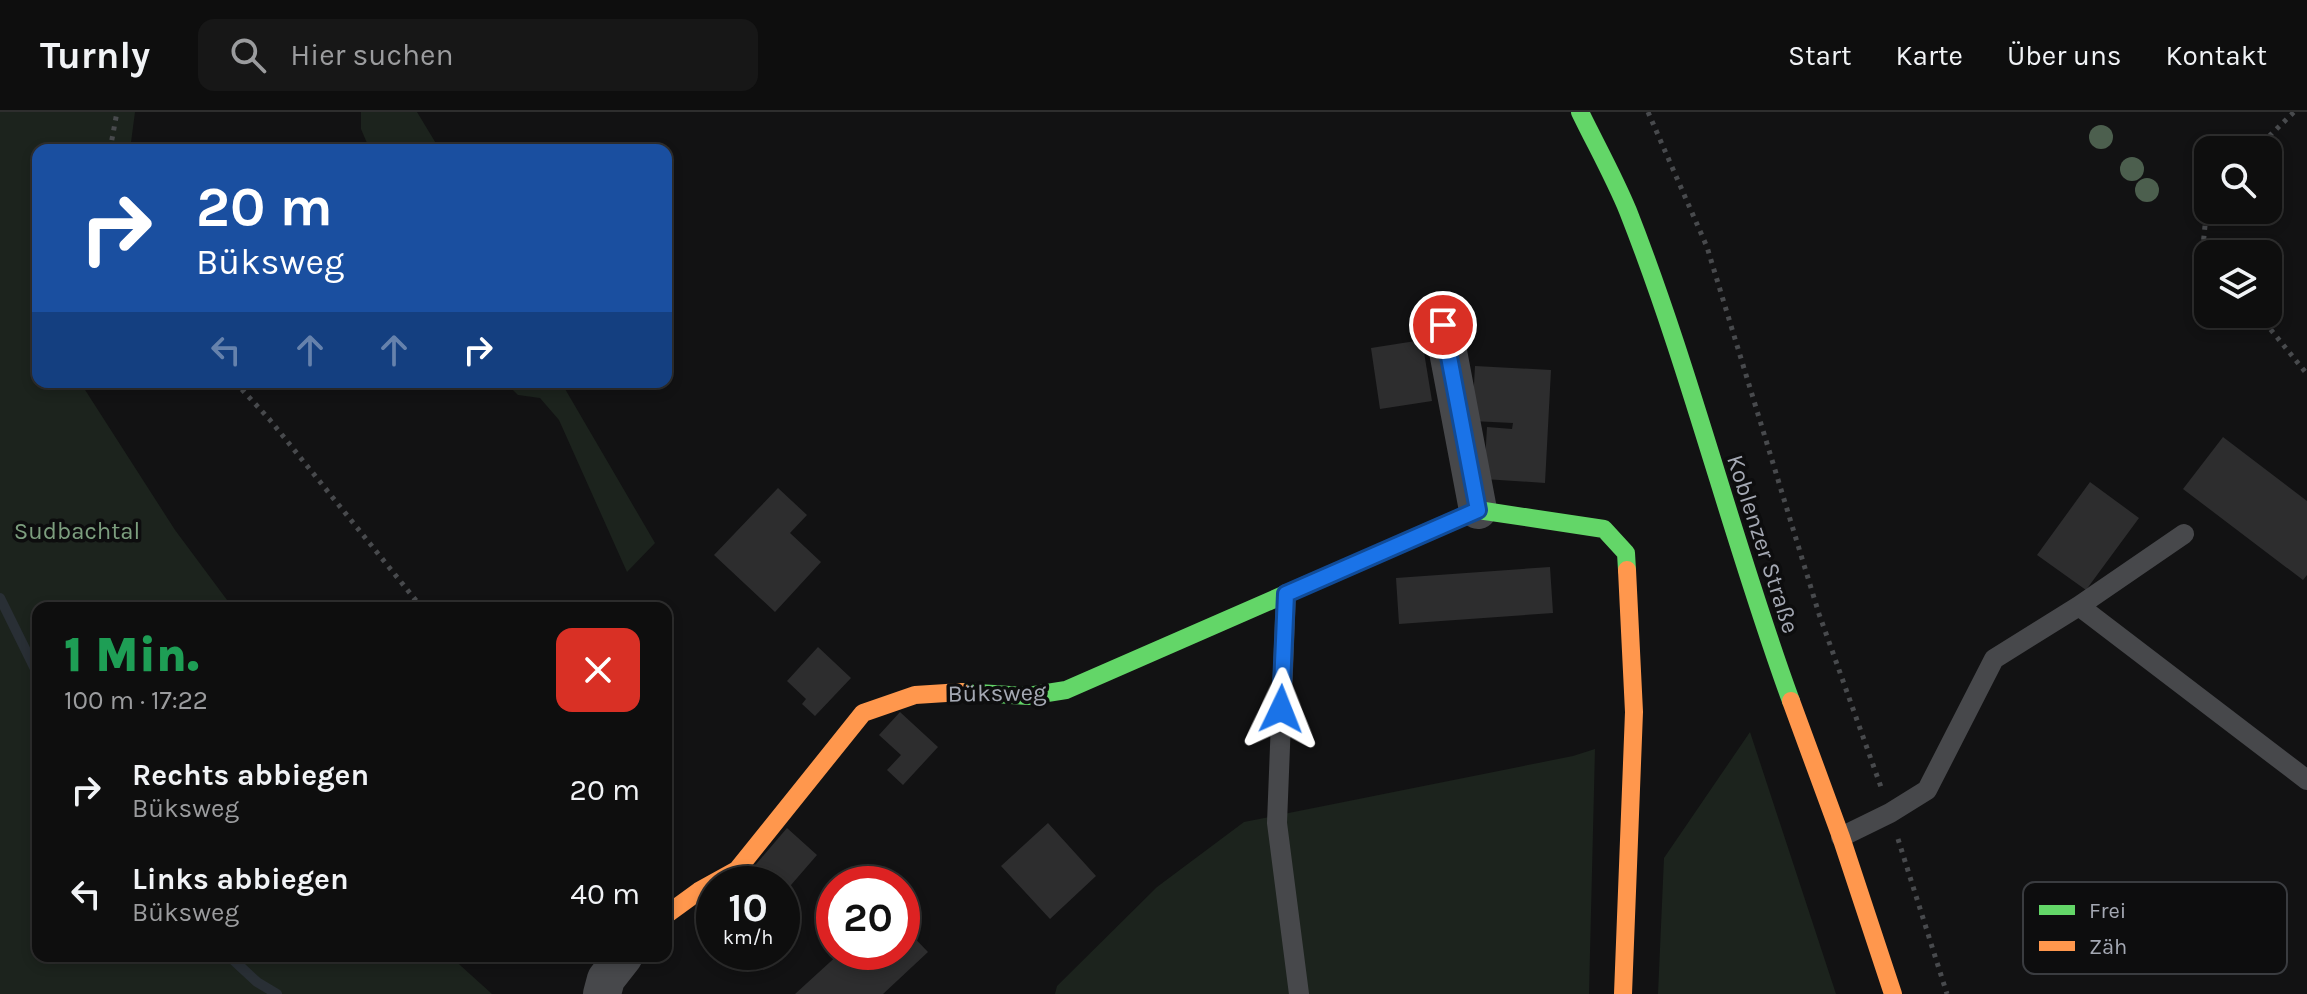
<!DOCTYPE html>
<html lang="de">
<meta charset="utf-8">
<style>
:root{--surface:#0e0e0e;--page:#171717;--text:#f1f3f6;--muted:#9b9c9e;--line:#2e2e2e}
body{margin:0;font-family:Karla,sans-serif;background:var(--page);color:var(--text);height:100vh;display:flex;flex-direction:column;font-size:30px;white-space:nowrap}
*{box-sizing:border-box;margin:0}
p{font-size:26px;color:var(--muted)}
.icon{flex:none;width:44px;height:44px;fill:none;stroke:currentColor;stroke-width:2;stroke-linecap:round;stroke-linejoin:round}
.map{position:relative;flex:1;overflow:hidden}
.drawer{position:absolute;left:32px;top:490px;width:640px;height:360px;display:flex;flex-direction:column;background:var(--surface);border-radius:16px;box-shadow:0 4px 12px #0003,0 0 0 2px var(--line)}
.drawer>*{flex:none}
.top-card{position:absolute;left:32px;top:32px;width:640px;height:244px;border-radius:16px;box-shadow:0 4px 12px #0003,0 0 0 2px var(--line);background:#1a4fa0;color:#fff;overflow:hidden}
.buttons{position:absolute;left:2194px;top:24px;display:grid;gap:16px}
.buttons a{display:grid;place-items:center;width:88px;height:88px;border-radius:16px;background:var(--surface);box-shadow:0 4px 12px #0003,0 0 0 2px var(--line);font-size:40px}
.speed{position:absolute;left:696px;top:754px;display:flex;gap:16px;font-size:40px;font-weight:700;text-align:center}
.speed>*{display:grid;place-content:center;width:104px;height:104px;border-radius:50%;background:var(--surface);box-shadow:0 4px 12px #0003,0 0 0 2px var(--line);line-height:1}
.speed small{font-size:20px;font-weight:400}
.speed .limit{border:12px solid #d22;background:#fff;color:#111}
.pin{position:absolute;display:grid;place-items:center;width:68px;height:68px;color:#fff;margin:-34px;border:4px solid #fff;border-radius:50%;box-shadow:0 2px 8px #0007}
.me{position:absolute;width:88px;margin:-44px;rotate:2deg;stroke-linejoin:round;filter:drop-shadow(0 0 6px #0008)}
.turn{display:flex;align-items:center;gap:28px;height:168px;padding:0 32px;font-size:36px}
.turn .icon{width:104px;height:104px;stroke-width:2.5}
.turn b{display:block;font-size:56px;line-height:68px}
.lanes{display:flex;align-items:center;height:76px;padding:0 32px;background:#0003;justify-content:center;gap:40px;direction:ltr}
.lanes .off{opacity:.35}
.round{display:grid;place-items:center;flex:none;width:84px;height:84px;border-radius:16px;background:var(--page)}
.overview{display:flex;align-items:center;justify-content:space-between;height:136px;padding:0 32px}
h1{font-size:48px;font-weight:800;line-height:60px;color:#1e9e55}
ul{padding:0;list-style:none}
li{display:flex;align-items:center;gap:24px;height:104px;padding:0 32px}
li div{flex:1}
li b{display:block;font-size:30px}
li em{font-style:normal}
header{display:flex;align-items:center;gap:48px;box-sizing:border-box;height:112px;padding:0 40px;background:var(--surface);border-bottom:2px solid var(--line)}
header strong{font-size:38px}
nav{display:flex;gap:44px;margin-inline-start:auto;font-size:28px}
.search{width:560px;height:72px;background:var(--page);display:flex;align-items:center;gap:20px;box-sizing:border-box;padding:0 28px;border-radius:16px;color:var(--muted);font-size:30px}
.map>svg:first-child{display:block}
.green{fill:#1c231d}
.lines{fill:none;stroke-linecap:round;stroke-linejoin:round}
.stream{stroke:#292f35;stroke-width:10}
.building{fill:#2d2d2e}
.path{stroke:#484a4d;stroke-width:5;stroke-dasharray:4 6;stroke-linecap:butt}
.lane{stroke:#47484b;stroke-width:20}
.street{stroke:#47484b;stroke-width:38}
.fast{stroke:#63d668;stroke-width:18}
.slow{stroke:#ff974d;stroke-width:18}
.tree{fill:#4c5f4e}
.route-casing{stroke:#114b97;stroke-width:20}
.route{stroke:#1a73e8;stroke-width:14}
.labels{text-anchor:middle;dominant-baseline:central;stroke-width:7;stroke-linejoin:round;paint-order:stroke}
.park-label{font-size:24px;fill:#7c9e7e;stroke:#0d0d0e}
.street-label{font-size:24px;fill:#a4a8b3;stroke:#0d0d0e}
.key{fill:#0d0d0e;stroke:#3a3c40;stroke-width:2}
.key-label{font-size:22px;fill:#a4a8b3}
</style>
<header>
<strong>Turnly</strong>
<div class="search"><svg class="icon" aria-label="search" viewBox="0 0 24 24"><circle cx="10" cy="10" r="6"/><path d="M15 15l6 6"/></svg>Hier suchen</div>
<nav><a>Start</a><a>Karte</a><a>Über uns</a><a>Kontakt</a></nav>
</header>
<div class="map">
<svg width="2307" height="882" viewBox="0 0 2307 882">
<rect width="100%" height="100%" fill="#121213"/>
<path class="green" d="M0,0H135L130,38H38V270H80L175,418L233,496H38V844H450L492,882H0Z
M361,0H417L440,38H370L361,17Z
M505,270H561L655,431L627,460L559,308L540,286L518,283Z
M1750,620L1836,882H1658L1664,746Z
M1595,637L1589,882H1055L1057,874L1157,775L1244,710L1573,644Z"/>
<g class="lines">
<path class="stream" d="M0,486L38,563
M229,844L257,870L277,882"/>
</g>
<path class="building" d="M1422,228L1432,289L1380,297L1371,236Z
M1475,254L1551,258L1545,371L1484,367L1487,315L1512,317L1513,311L1472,309Z
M2223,325L2307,389V463L2303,468L2183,377Z
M2090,370L2139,406L2086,478L2037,443Z
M778,376L807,403L790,421L821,450L775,500L714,443Z
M1550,455L1553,501L1399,512L1396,466Z
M818,535L851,566L815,604L802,592L806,587L787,569Z
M900,600L938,635L903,673L887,658L901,643L879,623Z
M1048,711L1096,764L1050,807L1001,754Z
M787,716L817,743L791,773L782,783V772H739Z
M902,813L928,840L883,882H795L841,840H902Z"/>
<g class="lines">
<path class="path" d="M1648,0L1707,135L1819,502L1881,675
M110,38L117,0
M2255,38L2294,0
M2208,84L2203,134L2209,142
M2258,202L2307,262
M235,270L270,308L422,496
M1898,727L1947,882"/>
<path class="lane" d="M1286,482L1277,711L1299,882
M2079,494L2184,422
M1841,725L1890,701L1927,678L1994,547L2079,494L2307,668"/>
<path class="street" d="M1443,213L1478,398
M602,882L606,867L624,844"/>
<path class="fast" d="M1580,0C1596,33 1614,65 1628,99C1691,259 1732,428 1791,589
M962,580L1028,584L1066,578L1478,398L1604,417L1626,441L1627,458"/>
<path class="slow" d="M1791,589L1841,725L1893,882
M666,803L699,779L737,758L863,601L915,583L962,580
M1623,882L1634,600L1627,458"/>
</g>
<g class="tree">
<circle cx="2101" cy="25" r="12"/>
<circle cx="2132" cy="57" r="12"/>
<circle cx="2147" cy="78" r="12"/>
</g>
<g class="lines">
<defs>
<path id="route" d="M1281,597L1286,482L1478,398L1443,213"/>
</defs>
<use href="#route" class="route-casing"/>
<use href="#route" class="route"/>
</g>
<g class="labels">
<g class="park-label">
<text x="77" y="419">Sudbachtal</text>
</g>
<g class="street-label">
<text transform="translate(1763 432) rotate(72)">Koblenzer Straße</text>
<text transform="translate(997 581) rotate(-1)">Büksweg</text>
</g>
</g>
<rect x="2023" y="770" width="264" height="92" rx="12" class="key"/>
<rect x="2039" y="793" width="36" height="10" fill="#63d668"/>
<rect x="2039" y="829" width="36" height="10" fill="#ff974d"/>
<g class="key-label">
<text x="2089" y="806">Frei</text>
<text x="2089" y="842">Zäh</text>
</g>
</svg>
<div class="buttons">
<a><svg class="icon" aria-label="search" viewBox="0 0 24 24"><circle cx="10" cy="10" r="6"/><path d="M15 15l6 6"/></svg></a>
<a><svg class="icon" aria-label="layers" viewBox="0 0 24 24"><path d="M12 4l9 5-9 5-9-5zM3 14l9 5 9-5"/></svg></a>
</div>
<div class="speed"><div>10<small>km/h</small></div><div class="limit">20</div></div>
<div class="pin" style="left:1443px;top:213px;background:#d93025"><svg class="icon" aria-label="arrive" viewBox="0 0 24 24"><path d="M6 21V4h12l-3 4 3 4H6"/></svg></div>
<svg class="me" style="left:1281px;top:597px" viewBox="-20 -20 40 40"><path d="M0-17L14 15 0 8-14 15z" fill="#1a73e8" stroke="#fff" stroke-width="4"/></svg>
<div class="top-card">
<div class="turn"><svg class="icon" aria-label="right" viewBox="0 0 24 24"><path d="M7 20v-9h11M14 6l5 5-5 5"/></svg><div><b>20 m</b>Büksweg</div></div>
<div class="lanes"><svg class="icon off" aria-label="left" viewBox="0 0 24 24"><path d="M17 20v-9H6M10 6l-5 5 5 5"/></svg><svg class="icon off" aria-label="ahead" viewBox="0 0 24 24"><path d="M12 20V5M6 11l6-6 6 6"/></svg><svg class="icon off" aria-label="ahead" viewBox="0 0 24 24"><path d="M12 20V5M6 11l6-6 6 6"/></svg><svg class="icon" aria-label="right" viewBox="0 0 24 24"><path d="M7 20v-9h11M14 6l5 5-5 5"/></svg></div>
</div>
<section class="drawer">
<div class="overview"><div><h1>1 Min.</h1><p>100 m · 17:22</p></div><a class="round" style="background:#d93025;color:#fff"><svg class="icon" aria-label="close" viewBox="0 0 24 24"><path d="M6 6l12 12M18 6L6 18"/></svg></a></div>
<ul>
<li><svg class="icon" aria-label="right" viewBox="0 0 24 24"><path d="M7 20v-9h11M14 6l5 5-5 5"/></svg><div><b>Rechts abbiegen</b><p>Büksweg</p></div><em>20 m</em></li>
<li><svg class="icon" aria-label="left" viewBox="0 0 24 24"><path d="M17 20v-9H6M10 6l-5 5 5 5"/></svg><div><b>Links abbiegen</b><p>Büksweg</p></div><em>40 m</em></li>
</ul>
</section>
</div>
